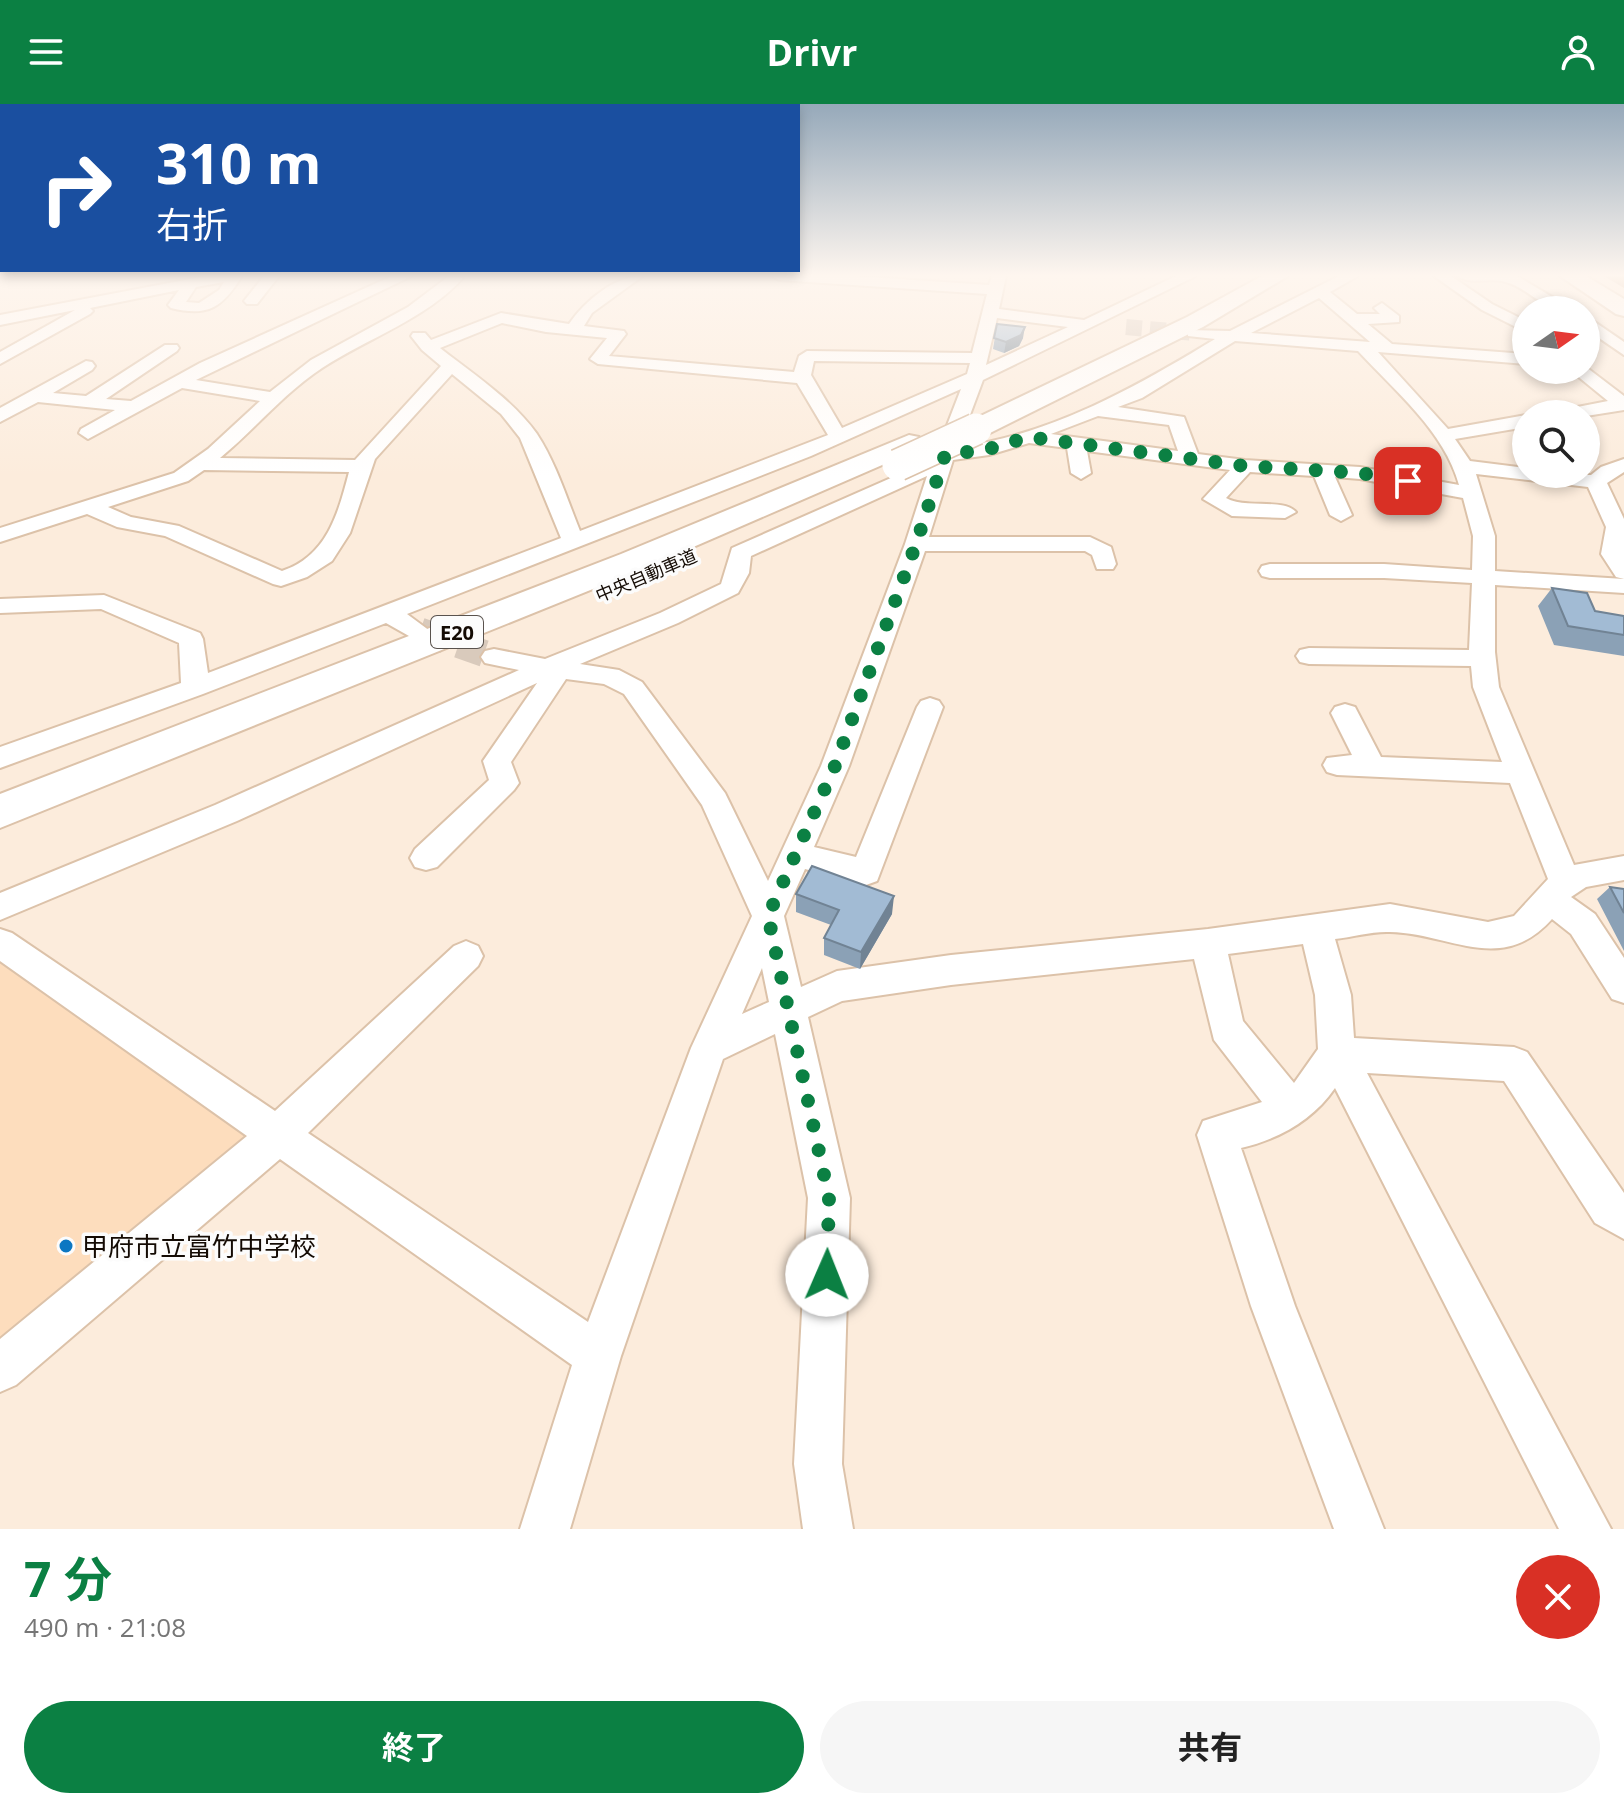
<!DOCTYPE html>
<html lang="ja">
<meta charset="utf-8">
<style>
:root{--surface:#fff;--page:#f6f6f6;--text:#222;--muted:#767676;--accent:#0b8043}
body{margin:0;font-family:"Open Sans","Noto Sans JP",sans-serif;background:var(--page);color:var(--text);height:100vh;display:flex;flex-direction:column;font-size:30px;white-space:nowrap}
*{box-sizing:border-box;margin:0}
p{font-size:26px;color:var(--muted)}
.icon{flex:none;width:44px;height:44px;fill:none;stroke:currentColor;stroke-width:2;stroke-linecap:round;stroke-linejoin:round}
.map{position:relative;height:1425px;overflow:hidden}
.side{display:flex;flex-direction:column;background:var(--surface);flex:1}
.side>*{flex:none}
.banner{position:absolute;left:0px;top:0px;width:800px;height:168px;box-shadow:0 4px 12px #0003;background:#1a4fa0;color:#fff;overflow:hidden}
.needle{width:52px;rotate:76deg}
.controls{position:absolute;left:1512px;top:192px;display:grid;gap:16px}
.controls a{display:grid;place-items:center;width:88px;height:88px;border-radius:50%;background:var(--surface);box-shadow:0 4px 12px #0003;font-size:40px}
.pin{position:absolute;display:grid;place-items:center;width:68px;height:68px;color:#fff;margin:-34px;border-radius:16px;box-shadow:0 4px 12px #0006}
.me{position:absolute;width:88px;margin:-44px;rotate:1deg;stroke-linejoin:round;filter:drop-shadow(0 0 6px #0008)}
.turn{display:flex;align-items:center;gap:28px;height:168px;padding:0 24px;font-size:36px}
.turn .icon{width:104px;height:104px;stroke-width:2.5}
.turn b{display:block;font-size:56px;line-height:68px}
.round{display:grid;place-items:center;flex:none;width:84px;height:84px;border-radius:42px;background:var(--page)}
.overview{display:flex;align-items:center;justify-content:space-between;height:136px;padding:0 24px}
h1{font-size:48px;font-weight:700;line-height:60px;color:var(--accent)}
.cta{display:flex;gap:16px;margin-top:auto;padding:16px 24px}
.cta a{flex:1;height:92px;border-radius:48px;background:var(--accent);color:#fff;font-size:32px;font-weight:700;line-height:92px;text-align:center}
.cta a+a{background:var(--page);color:var(--text)}
header{display:flex;justify-content:space-between;align-items:center;height:104px;padding:0 24px;background:var(--accent);color:#fff;font-size:36px;font-weight:700}
.map>svg:first-child{display:block}
.built{fill:#fdddbd}
.lines{fill:none;stroke-linecap:round;stroke-linejoin:round}
.river{fill:#bc9976;fill-rule:evenodd}
.minor-tunnel-far1{stroke:#d9cabc;stroke-width:16;stroke-dasharray:16 8;stroke-linecap:butt}
.minor-tunnel{stroke:#d9cabc;stroke-width:27;stroke-dasharray:27 14;stroke-linecap:butt}
.minor-casing{stroke:#dcc2a9;stroke-width:4}
.highway-casing{stroke:#dcc2a9;stroke-width:4}
.minor{fill:#fff;fill-rule:evenodd}
.highway{fill:#fff;fill-rule:evenodd}
.highway-bridge-casing{stroke:#dcc2a9;stroke-width:34;stroke-linecap:butt}
.highway-bridge{stroke:#fff;stroke-width:31}
.wall{fill:#8ba1b6}
.shaded-wall{fill:#718394}
.building{fill:#a2bbd4;stroke:#718394;stroke-width:2}
.route{stroke:#0b8043;stroke-width:14;stroke-dasharray:0 25.2}
.poi-dot{fill:#0c77c2;stroke:#fcfcfc;stroke-width:3}
.labels{text-anchor:middle;dominant-baseline:central;stroke-width:7;stroke-linejoin:round;paint-order:stroke}
.far-street-label{font-size:18px;fill:#140b04;stroke:#fcfcfc}
.shield{fill:#fcfcfc;stroke:#5a534e;stroke-width:2}
.shield-label{font-size:20px;font-weight:bold;fill:#140b04}
.near-poi-label{font-size:26px;fill:#140b04;stroke:#fcfcfc;text-anchor:start}
</style>
<header><svg class="icon" aria-label="menu" viewBox="0 0 24 24"><path d="M4 6h16M4 12h16M4 18h16"/></svg>Drivr<svg class="icon" aria-label="person" viewBox="0 0 24 24"><circle cx="12" cy="8" r="4"/><path d="M4 21q1-7 8-7t8 7"/></svg></header>
<div class="map">
<svg width="1624" height="1425" viewBox="0 0 1624 1425">
<rect width="100%" height="100%" fill="#fcecdc"/>
<path class="built" d="M0,846L264,1035L0,1249Z"/>
<g class="lines">
<path class="river" d="M1604,172H1624V184Z"/>
<path class="minor-tunnel-far1" d="M1126,223L1194,229"/>
<path class="minor-tunnel" d="M420,527L494,553"/>
<defs>
<path id="minor" d="M206,172H242C222,204 208,213 171,204L168,201L179,186L90,204L93,207L90,210L0,260V248L75,206L0,221V211ZM224,178L219,186L199,199L186,198L196,183Z
M264,172H279L257,200H247L244,197Z
M392,172H412L196,276L270,288L311,256L408,203L449,172L463,174C426,215 368,234 322,264C284,289 255,325 220,354L355,356L441,262L422,246L411,232L413,229H425L431,236L501,209L569,220C585,197 614,172 643,172L592,209L584,222L624,227L626,230L609,252L794,268L799,252L807,247L972,249L987,190L779,176L772,172H853L989,181L992,172H1006L999,205L1084,216L1176,172H1196L983,276L958,343C1051,331 1136,283 1215,235L1188,232V226L1230,227L1339,172H1358L1330,188L1357,210H1380L1374,204L1382,199L1399,212V218L1368,220L1392,240L1526,250V260L1378,248L1448,325L1526,311V323L1455,335L1470,357L1526,364V370L1591,371L1601,363L1624,355V368L1607,379L1624,415V475L1616,473L1601,450L1606,423L1588,383L1476,370L1495,432V467L1624,475V489L1495,481V548L1499,583L1574,761L1624,752V776L1586,783L1571,793L1595,810L1624,854V899L1612,895L1571,830L1552,815C1501,872 1450,829 1390,828C1373,827 1353,833 1335,835L1351,891L1354,934L1514,943L1527,948L1624,1089V1135L1595,1119L1504,977L1367,969L1611,1425H1559L1335,984C1313,1016 1279,1035 1241,1044L1295,1202L1384,1425H1334L1251,1202L1197,1031L1203,1017L1262,998L1214,936L1194,855L951,881L842,897L808,913L850,1094L842,1360L853,1425H803L794,1360L808,1094L775,930L723,955L621,1252L570,1425H520L572,1261L280,1055L16,1281L0,1288V1235L247,1032L0,857V825L12,829L275,1007L454,842L466,837L478,842L483,852L478,862L308,1029L588,1218L691,944L752,812L702,701L624,590L604,580L566,575L511,658L519,679L514,686L437,763L426,766L415,763L410,754L415,745L489,676L483,657L537,579L237,717L0,816V789L215,701L519,566L485,559L481,553L485,547L494,545L545,555L660,509L721,480L732,444L934,355L961,285L811,352L407,510L430,527L427,532H409L386,519L203,590L0,664V643L181,579L179,539L101,505L0,509V495L104,491L200,529L203,535L208,569L561,434L520,334L501,310L452,270L375,355L350,429L332,457L307,473L281,482L273,480L165,432L117,423L87,410L0,438V424L174,369L208,345L260,297L182,284L88,335L79,329L81,325L115,306L38,298L0,318V304L86,257L92,258L95,262L92,266L53,289L86,292L165,241H177L179,244L177,247L106,295L131,297L200,259ZM1319,194L1370,238L1251,229ZM997,214L1068,223L986,261ZM502,219L546,228L607,234L590,255L598,260L797,279L828,331L580,427C567,395 556,359 537,330C512,295 473,270 440,244ZM1235,237L1358,247C1394,286 1445,328 1459,381L1360,363L1245,356L1198,350L1184,313L1118,303L1142,294ZM814,257L970,259L967,270L842,324L811,271ZM1098,312L1169,321L1178,347L1051,330ZM1029,339L1067,344L1071,369L1081,375L1091,369L1087,347L1230,366L1203,395L1232,412L1285,414L1296,408C1283,394 1246,405 1226,394L1250,368L1314,372L1330,411L1341,417L1352,411L1335,373L1360,375L1463,394L1473,432L1472,466L1384,460H1270L1262,462L1259,467L1262,472L1270,474H1384L1472,479L1469,546L1309,544L1300,546L1296,552L1300,558L1309,560L1471,562L1473,583L1502,658L1381,653L1355,603L1345,600L1335,603L1331,609L1352,651L1327,654L1323,661L1327,668L1337,671L1510,679L1548,775L1514,812L1488,818L1390,800L1208,825L951,851L837,867L801,883L784,812L805,765L866,781L877,777L943,603L939,597L930,594L921,597L917,603L856,753L814,743L849,662L925,447H1085L1092,451L1097,465H1113L1116,460L1111,443L1090,433H929L953,356L989,351ZM204,366L349,368C338,410 327,452 282,467L179,422L131,413L108,403L188,377ZM927,372L905,440L821,662L768,777L725,689L642,578L619,566L580,560L678,519L738,489L749,469L751,452ZM1303,840L1315,891L1318,945L1294,979L1243,917L1228,850ZM762,864L769,898L742,910Z
M1434,172H1451L1492,200L1526,217V228L1482,206Z
M1458,172H1517L1574,206C1537,206 1530,183 1502,177C1488,174 1470,181 1458,172Z
M1586,212L1624,238V251L1586,225Z
M1586,263L1624,292V306L1586,312L1560,310L1562,306L1608,297L1570,266H1586Z"/>
<path id="highway" d="M1262,172H1288L1203,223L986,331L976,333L966,331L962,325L966,319L1187,213Z
M1560,172H1586L1624,195V212L1616,210Z
M909,331L919,333L923,339L919,345L645,464L0,724V690L621,450Z"/>
</defs>
<use href="#minor" class="minor-casing"/>
<use href="#highway" class="highway-casing"/>
<use href="#minor" class="minor"/>
<use href="#highway" class="highway"/>
<defs>
<path id="highway-bridge" d="M898,361L976,325"/>
</defs>
<use href="#highway-bridge" class="highway-bridge-casing"/>
<use href="#highway-bridge" class="highway-bridge"/>
</g>
<path class="wall" d="M997,220L1023,234L1019,242L1004,249L993,245Z
M1552,484L1595,507L1624,512V552L1554,541L1538,502Z
M1610,783L1624,785V847L1597,795Z
M796,790L892,810L860,865L824,851V834L831,821L796,808Z"/>
<path class="shaded-wall" d="M1025,223L1023,234L1019,242L1004,249L1006,238Z
M894,792L892,810L860,865L861,848Z"/>
<path class="building" d="M997,220L1025,223L1021,231L1006,238L994,234Z
M1552,484L1587,489L1595,507L1624,512V531L1568,522Z
M812,762L894,792L861,848L824,834L839,806L796,790Z
M1610,783L1624,785V809Z"/>
<linearGradient id="sky" x2="0" y2="1"><stop stop-color="#96a9ba"/><stop offset="0.46" stop-color="#fef6ef"/><stop offset="1" stop-color="#fef6ef" stop-opacity="0"/></linearGradient>
<rect width="1624" height="372" fill="url(#sky)"/>
<g class="lines">
<path class="route" d="M827,1171L829,1094L768,812L835,662L916,440L945,351L989,345L1028,333L1245,362L1360,369L1408,377"/>
</g>
<circle class="poi-dot" cx="66" cy="1142" r="8"/>
<g class="labels">
<g class="far-street-label">
<text transform="translate(646 471) rotate(-23)">中央自動車道</text>
</g>
<rect class="shield" x="431" y="512" width="52" height="32" rx="6"/>
<g class="shield-label">
<text x="457" y="528">E20</text>
</g>
<g class="near-poi-label">
<text x="82" y="1142">甲府市立富竹中学校</text>
</g>
</g>
</svg>
<div class="controls">
<a><svg class="needle" viewBox="-14 -14 28 28"><path d="M0-13l5 13h-10z" fill="#e53935"/><path d="M0 13l5-13h-10z" fill="#767676"/></svg></a>
<a><svg class="icon" aria-label="search" viewBox="0 0 24 24"><circle cx="10" cy="10" r="6"/><path d="M15 15l6 6"/></svg></a>
</div>
<div class="pin" style="left:1408px;top:377px;background:#d93025"><svg class="icon" aria-label="arrive" viewBox="0 0 24 24"><path d="M6 21V4h12l-3 4 3 4H6"/></svg></div>
<svg class="me" style="left:827px;top:1171px" viewBox="-20 -20 40 40"><circle r="19" fill="#fff"/><path d="M0-13L10 11 0 6-10 11z" fill="#0b8043"/></svg>
<div class="banner">
<div class="turn"><svg class="icon" aria-label="right" viewBox="0 0 24 24"><path d="M7 20v-9h11M14 6l5 5-5 5"/></svg><div><b>310 m</b>右折</div></div>
</div>
</div>
<section class="side">
<div class="overview"><div><h1>7 分</h1><p>490 m · 21:08</p></div><a class="round" style="background:#d93025;color:#fff"><svg class="icon" aria-label="close" viewBox="0 0 24 24"><path d="M6 6l12 12M18 6L6 18"/></svg></a></div>
<div class="cta"><a>終了</a><a>共有</a></div>
</section>
